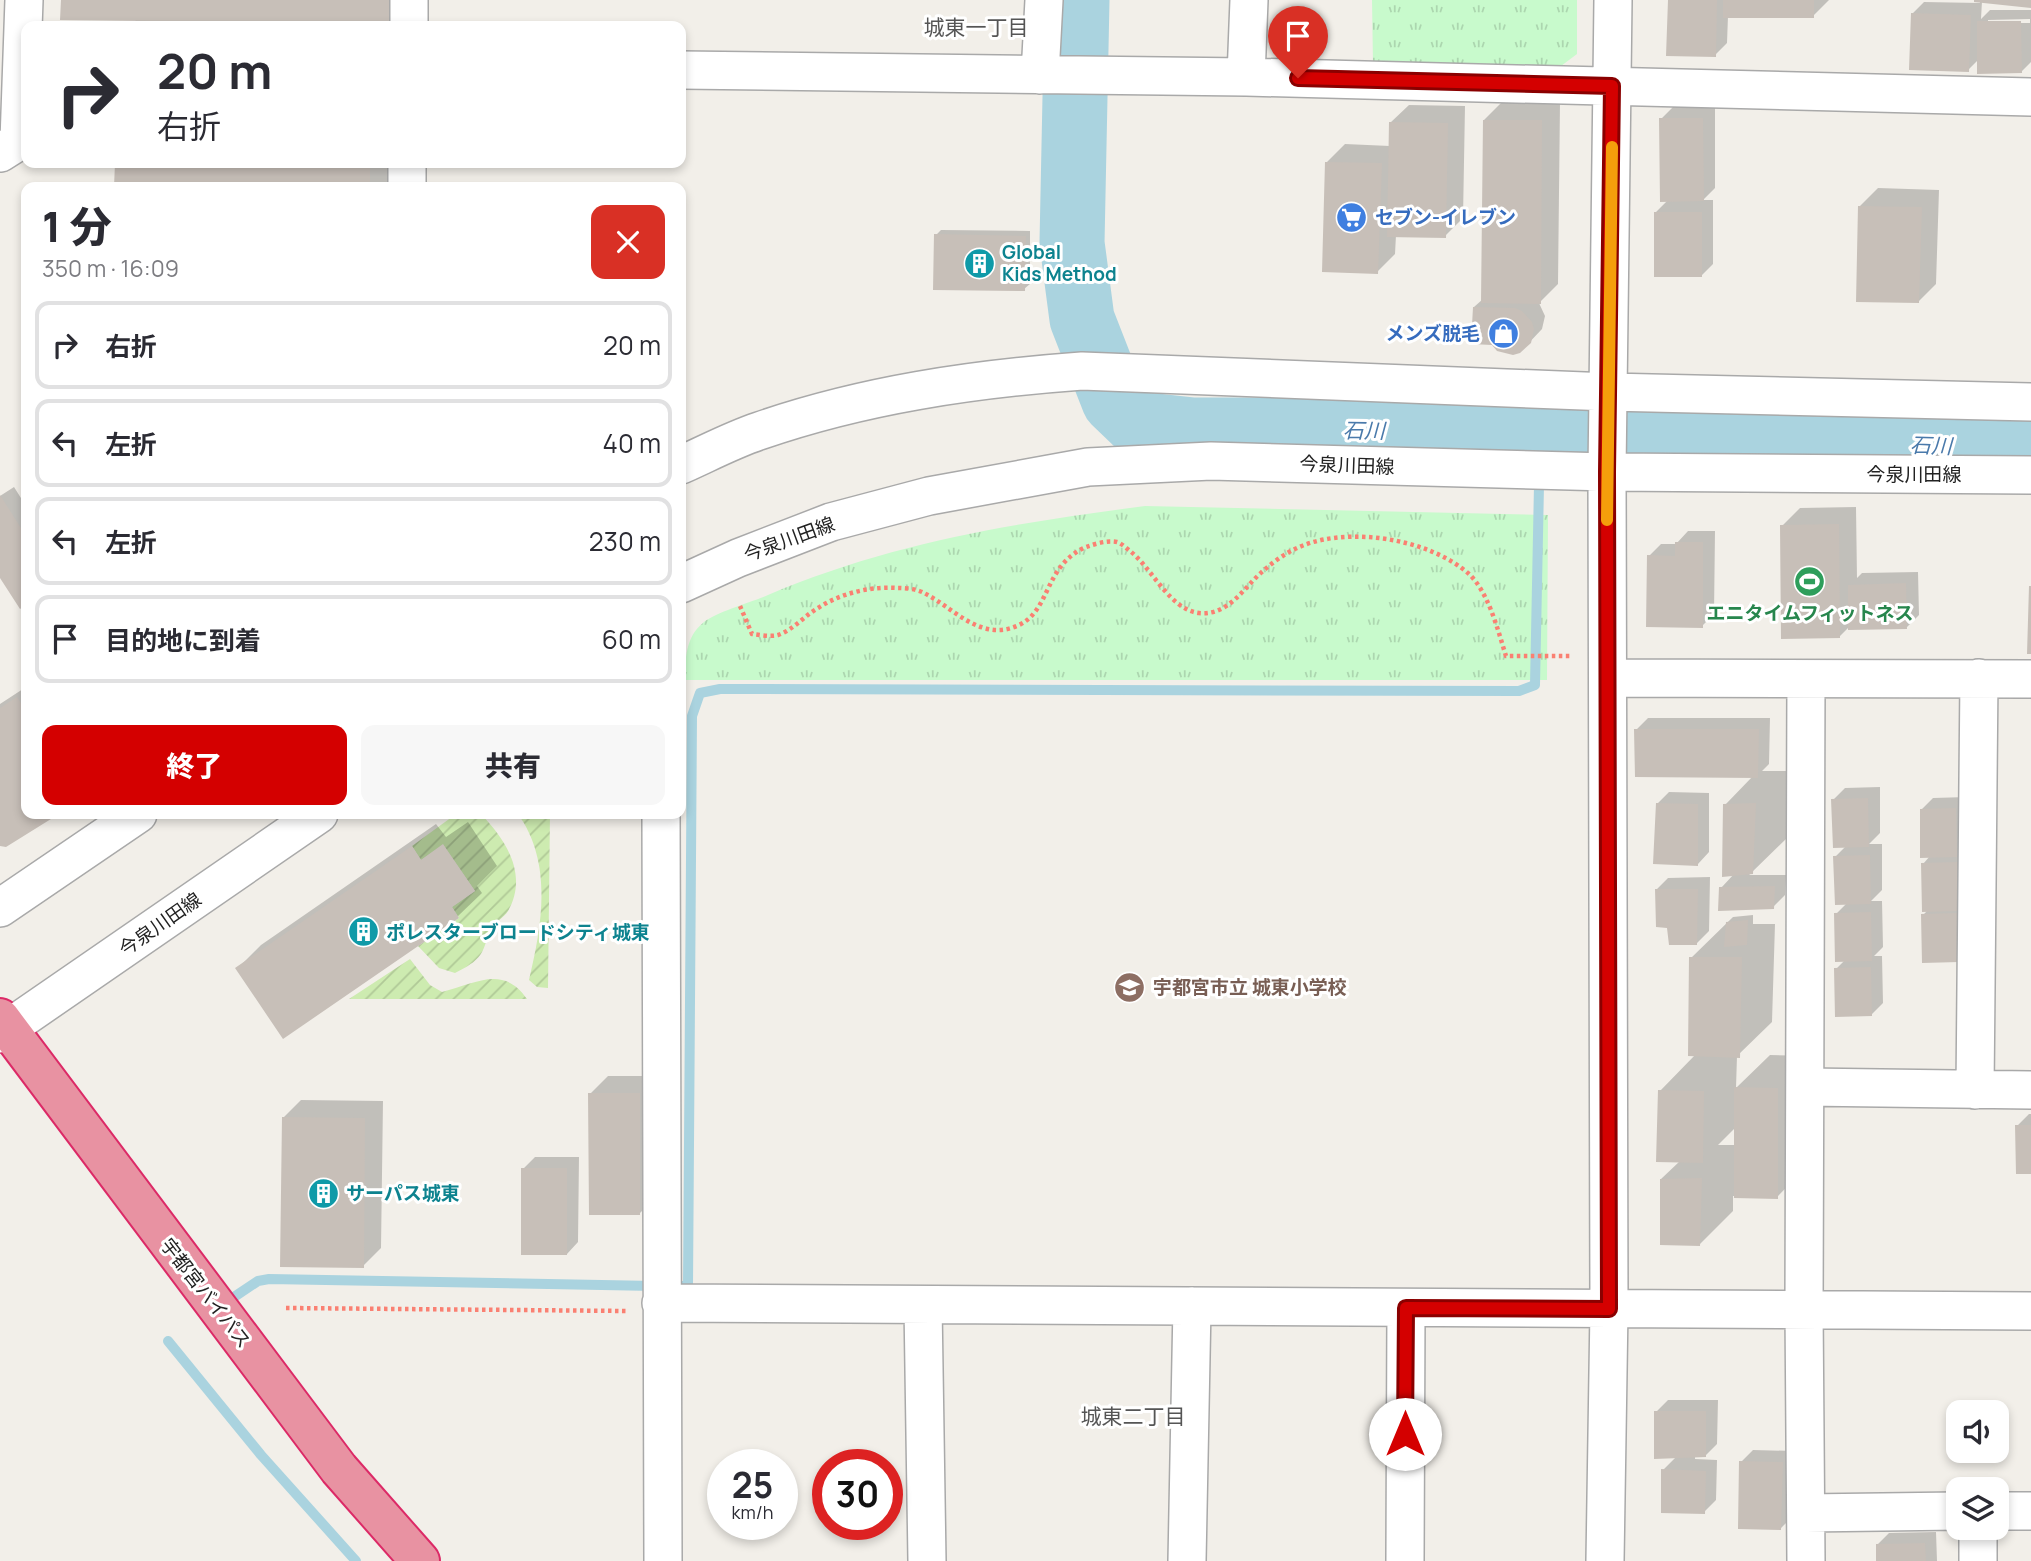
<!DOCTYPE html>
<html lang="ja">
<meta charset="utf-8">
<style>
:root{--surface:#fff;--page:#f7f7f7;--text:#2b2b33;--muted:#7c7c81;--line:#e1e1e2;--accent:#d40000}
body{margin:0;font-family:Manrope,"Noto Sans JP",sans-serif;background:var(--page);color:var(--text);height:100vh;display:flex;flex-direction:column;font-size:26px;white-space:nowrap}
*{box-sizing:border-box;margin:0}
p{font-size:23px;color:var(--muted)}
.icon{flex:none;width:38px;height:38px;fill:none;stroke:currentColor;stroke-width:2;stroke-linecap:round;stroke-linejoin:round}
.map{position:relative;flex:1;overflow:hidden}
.panel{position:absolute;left:21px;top:182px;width:665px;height:637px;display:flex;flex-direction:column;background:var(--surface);border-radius:14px;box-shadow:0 4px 10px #0003}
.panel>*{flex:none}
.guide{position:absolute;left:21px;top:21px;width:665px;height:147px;border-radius:14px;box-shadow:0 4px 10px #0003;background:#fff;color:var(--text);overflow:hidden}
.buttons{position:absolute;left:1946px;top:1400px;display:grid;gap:14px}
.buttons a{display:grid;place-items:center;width:63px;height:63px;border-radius:14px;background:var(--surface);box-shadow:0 4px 10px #0003;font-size:35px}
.speed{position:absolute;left:707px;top:1449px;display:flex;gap:14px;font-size:35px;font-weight:700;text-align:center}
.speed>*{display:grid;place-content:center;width:91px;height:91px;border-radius:50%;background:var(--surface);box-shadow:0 4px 10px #0003;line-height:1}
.speed small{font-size:18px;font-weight:400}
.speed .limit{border:10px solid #d22;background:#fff;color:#111}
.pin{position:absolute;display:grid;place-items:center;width:60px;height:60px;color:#fff;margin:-72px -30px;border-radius:50% 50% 50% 0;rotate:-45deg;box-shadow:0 0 7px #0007}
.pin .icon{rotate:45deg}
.me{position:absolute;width:77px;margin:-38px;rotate:0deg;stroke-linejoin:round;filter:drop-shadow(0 0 5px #0008)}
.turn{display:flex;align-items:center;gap:24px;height:147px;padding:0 21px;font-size:32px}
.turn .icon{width:91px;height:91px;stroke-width:2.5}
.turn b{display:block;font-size:49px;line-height:60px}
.round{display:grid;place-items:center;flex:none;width:74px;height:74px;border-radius:14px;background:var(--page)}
.overview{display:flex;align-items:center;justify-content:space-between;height:119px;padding:0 21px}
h1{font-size:42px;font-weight:800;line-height:52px}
.primary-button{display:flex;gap:14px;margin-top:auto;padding:14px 21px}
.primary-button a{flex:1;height:80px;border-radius:14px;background:var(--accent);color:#fff;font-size:28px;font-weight:800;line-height:80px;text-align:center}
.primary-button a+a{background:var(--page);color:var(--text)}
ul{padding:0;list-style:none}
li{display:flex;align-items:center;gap:21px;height:88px;margin:0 14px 10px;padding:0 7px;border:4px solid var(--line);border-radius:14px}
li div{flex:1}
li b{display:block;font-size:26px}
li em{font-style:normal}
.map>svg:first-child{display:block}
.park{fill:url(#park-tufts)}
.garden{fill:url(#garden-furrows)}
.shadow{fill:#0003;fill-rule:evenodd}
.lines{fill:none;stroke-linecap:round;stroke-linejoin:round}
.stream{stroke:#aad3df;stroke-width:10}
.river{stroke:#aad3df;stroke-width:65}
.building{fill:#c7bfb8}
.minor-casing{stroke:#a9a9a9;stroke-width:40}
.highway-casing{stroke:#dc2a67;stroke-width:42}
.path{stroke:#fa8072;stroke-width:4.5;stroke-dasharray:3.5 3.5;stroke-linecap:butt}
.minor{stroke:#fff;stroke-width:37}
.highway{stroke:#e892a2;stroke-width:38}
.route-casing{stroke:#8a0000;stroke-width:18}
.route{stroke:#d40000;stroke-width:12}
.slow{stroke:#f59e0b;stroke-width:12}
.labels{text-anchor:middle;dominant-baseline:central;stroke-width:6;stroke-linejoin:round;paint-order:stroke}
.shop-label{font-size:19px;font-weight:bold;fill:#366cbe;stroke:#fff;text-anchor:start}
.culture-label{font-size:19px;font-weight:bold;fill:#0d838f;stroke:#fff;text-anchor:start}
.street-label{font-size:19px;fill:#222;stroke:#fff}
.leisure-label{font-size:19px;font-weight:bold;fill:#27864d;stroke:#fff}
.education-label{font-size:19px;font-weight:bold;fill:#785e54;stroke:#fff;text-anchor:start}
.neighbourhood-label{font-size:21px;fill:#555;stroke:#fff}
.water-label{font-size:21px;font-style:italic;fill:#4a7aab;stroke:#fff}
</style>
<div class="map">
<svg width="2031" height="1561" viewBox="0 0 2031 1561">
<defs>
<pattern id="park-tufts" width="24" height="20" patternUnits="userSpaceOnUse" patternTransform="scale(1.75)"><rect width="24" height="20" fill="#c8facc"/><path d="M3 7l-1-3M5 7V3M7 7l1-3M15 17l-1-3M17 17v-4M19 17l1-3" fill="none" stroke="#acd6af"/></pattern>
<pattern id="garden-furrows" width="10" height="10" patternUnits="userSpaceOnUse" patternTransform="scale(1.75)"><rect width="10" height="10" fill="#cdebb0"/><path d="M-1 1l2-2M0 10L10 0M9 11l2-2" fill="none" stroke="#b0c997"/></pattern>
</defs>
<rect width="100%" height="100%" fill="#f2efe9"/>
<path class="park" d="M1372,0H1577V54L1557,69L1373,65Z
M1145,506L1548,515L1547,680H684C686,658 685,637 704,622C716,612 752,602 768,595C890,543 1014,523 1145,506Z"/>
<path class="garden" d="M456,814H481C505,839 529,874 508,911C504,918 494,922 490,930C488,935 487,940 485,945C480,961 468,966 455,973L439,968L418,946L459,918L452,907L475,891L443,845L421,860L412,846Z
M518,814H550L548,988L537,987L529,980C542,925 553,863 518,814Z
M410,959L430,985L442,992C475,984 503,964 527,999H349Z"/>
<path class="shadow" d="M62,0H413L395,26H130L137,19Z
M1669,0H1829L1813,16H1728L1727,43L1715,55Z
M1974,0H2031V7L1982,1L1981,19L1990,10H2031V62L2022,71L1979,59L1968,70L1912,14L1924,2L1980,3V1ZM2030,19V23H1988V20Z
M1502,102L1560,103L1558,284L1539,303L1545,316L1542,329L1525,347L1474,307L1483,299L1484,120Z
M1409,105L1465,106L1463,218L1445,236L1396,235L1395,254L1377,272L1327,162L1345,144L1390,146V123Z
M1673,107H1715V188L1703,200H1713V264L1701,276L1656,212L1668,200L1661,119Z
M116,163H393L392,187H116Z
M1878,188L1939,190L1936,284L1918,302L1860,206Z
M941,230L1030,231V284L1024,289L936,235Z
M681,296L686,297L685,400L681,405Z
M14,487L26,506V603L21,607L0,575V496Z
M1856,507L1857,578L1862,573L1918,572L1919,615L1907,627L1848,628L1839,637L1782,526L1800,508Z
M1688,531H1715L1714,614L1702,626L1649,556L1661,544H1676Z
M26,687V814H56L6,845H0V704Z
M1648,718H1770L1769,764L1762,771H1789L1786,839L1749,875H1786L1785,895L1773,907L1721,888L1734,874L1725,805L1753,776L1636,730Z
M1880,787V833L1869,844H1882V890L1871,901H1882L1883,947L1874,956H1882L1883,1003L1871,1015L1836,969L1845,960L1836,914L1847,903L1835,857L1846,846L1833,800L1845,788Z
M1669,792L1709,793V852L1698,864L1657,804Z
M1967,797L1970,948L1923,915L1928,910L1923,864L1930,856L1921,810L1933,798Z
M468,822L497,866L477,886L482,893L458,916L284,1037L237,969L261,945L436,824L446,837Z
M1710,877L1709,931L1697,943L1669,926L1656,890L1668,878Z
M1753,915V924H1775L1772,1022L1737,1056L1736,1088L1770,1055L1811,1056L1810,1163L1777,1197L1733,1196V1211L1700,1244L1661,1179L1680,1161L1660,1091L1696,1054L1691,958L1733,917ZM1736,1127V1145H1718Z
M608,1076H657L658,1195L640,1213L590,1094Z
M301,1100L383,1101L381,1248L363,1266L283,1118Z
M2029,1114H2031V1172L2017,1126Z
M535,1157H579L578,1242L567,1254L523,1169Z
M1668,1400H1718L1717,1444L1705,1456H1695V1459L1717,1460L1716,1500L1704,1512L1663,1470L1676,1457L1656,1412Z
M1753,1450L1794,1451L1792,1517L1780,1529L1741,1462Z
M1936,1532L1937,1561H1878L1877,1545L1889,1533Z"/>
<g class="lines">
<path class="stream" d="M675,1286H688L692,716L700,693L720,689L1519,691L1535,685L1540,435
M231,1299L258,1281L269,1279L655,1286
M168,1341L261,1455L356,1561"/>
<path class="river" d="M1077,0L1072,243L1082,319L1114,401L1138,424L1193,430H1366L2031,447"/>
</g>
<path class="building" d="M61,0H391V24L60,20Z
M1668,0H1717L1716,57L1666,56Z
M1723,0H1814V18H1723Z
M1974,0H2031V8L1974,2Z
M1911,13L1971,15L1969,72L1909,70Z
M1977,21H2021L2022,73L1977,74Z
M1659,118H1703L1704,201L1660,202Z
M1483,120H1542L1541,304L1481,303Z
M1389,122L1448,123L1446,238L1387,237Z
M1325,162L1382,163L1378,274L1322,272Z
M115,163H370V187H114Z
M1858,206L1922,207L1919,303L1856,302Z
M1654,212H1702V277H1654Z
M934,234L1026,236L1025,291L933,290Z
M1473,307L1515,308L1522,311L1532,322L1534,329L1531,343L1520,353L1513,355L1497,351L1492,345L1471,344Z
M0,495L26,536V605L20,609L0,578Z
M1839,524L1840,638L1781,639L1780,525Z
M1675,542H1703V628L1646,627L1647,555L1675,556Z
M1906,583L1907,629L1848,630V585Z
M2029,586H2031V654H2027Z
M17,697L26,711V814H59L6,847L0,846V708Z
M1634,729H1759L1758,778L1635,777Z
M1868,798L1869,847L1833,848L1831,799Z
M1656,803L1698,804V866L1653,864Z
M1756,803L1753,874L1722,877L1723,804Z
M1956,808L1957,857L1920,858V809Z
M443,844L475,891L452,907L459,918L283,1039L235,968L412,846L421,860Z
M1870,855L1871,904L1835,905L1833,856Z
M1958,862V911L1922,912L1921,863Z
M1775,886L1774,909L1718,911L1719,887Z
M1655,889H1698L1697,945H1669L1667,928L1656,927Z
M1871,912L1872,961L1835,962L1834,913Z
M1958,913L1959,962L1922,963L1921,914Z
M1748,920L1747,945L1724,947L1726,922Z
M1689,957H1742L1740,1058L1688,1056Z
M1871,967L1872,1016L1835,1017L1834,968Z
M1734,1087L1778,1088V1199L1734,1198Z
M1658,1090L1704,1091L1703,1163L1656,1162Z
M588,1093H640V1215H589Z
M282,1117L365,1118L364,1268L280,1267Z
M2015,1125H2031V1174H2016Z
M521,1168H567V1255H521Z
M1702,1178L1700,1246L1660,1245V1179Z
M1654,1411H1706V1457L1654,1459Z
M1739,1461L1783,1462L1781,1530L1738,1529Z
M1661,1469L1706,1471L1705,1514L1661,1513Z
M1925,1543L1926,1561H1876V1544Z"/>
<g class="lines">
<defs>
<path id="minor" d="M409,26V0
M681,70L1246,77L2031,97
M1040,75L1044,0
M1246,77L1249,0
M0,153L19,141L24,0
M407,187V163
M681,465C706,454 732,440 759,431C863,395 972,379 1082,371L1609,392L2031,402
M681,584L738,558L831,522L929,496L1088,467L1211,461L1607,472L2031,475
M1609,678L2031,679
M661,814L663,1561
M0,908L138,814
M0,1034L319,814
M1806,1087L2031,1090
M1975,1090L1979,678
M661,1303L2031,1311
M923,1305L927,1561
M1997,1511H2031
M1806,1513L1958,1511
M1187,1561L1192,1306
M1405,1561L1406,1308
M1605,1561L1609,1309L1607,472L1613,0
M1806,1561L1804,1309L1806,679
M1978,1561V1528"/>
<path id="highway" d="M0,1018L339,1469L420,1561"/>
</defs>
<use href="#minor" class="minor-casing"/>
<use href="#highway" class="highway-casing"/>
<path class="path" d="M740,606L752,634C760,635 771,637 778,635C793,630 804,616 818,608C841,593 871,586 898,588C906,588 917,589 924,593C954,608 981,643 1019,625C1051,610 1044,565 1086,547C1095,544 1106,540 1117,542C1121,543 1126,548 1130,551C1152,568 1170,610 1199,613C1229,616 1244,587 1263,571C1272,563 1283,555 1293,550C1342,524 1429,538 1469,574C1489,593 1498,631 1506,656H1571
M286,1308L628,1311"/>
<use href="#minor" class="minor"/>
<use href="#highway" class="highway"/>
</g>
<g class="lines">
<defs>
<path id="route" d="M1298,78L1612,86L1607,472L1609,1309L1406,1308L1405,1434"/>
</defs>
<use href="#route" class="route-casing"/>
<use href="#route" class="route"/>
<path class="slow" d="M1607,520L1612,147"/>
</g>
<defs>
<symbol id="supermarket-disc" viewBox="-11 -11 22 22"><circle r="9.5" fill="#3f7fe0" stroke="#fff"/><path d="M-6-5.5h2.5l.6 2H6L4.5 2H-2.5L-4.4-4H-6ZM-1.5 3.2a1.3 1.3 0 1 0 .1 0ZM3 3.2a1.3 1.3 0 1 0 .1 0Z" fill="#fff"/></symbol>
<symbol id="building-disc" viewBox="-11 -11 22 22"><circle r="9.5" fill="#0f9aa8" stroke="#fff"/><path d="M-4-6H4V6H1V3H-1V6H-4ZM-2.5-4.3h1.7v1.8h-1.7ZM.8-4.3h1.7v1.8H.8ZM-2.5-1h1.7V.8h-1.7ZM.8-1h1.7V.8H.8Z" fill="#fff"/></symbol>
<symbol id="shop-disc" viewBox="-11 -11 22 22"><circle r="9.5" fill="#3f7fe0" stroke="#fff"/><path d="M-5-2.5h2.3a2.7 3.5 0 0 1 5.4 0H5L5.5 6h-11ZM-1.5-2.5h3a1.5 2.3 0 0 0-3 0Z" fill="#fff"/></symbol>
<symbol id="stadium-disc" viewBox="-11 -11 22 22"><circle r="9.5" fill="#2e9e5b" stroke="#fff"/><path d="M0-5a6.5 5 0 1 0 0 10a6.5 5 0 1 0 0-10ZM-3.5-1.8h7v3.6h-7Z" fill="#fff"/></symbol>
<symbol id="school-disc" viewBox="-11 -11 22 22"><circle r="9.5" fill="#8d6e63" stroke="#fff"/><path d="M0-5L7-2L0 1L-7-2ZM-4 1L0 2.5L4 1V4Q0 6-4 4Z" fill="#fff"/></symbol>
</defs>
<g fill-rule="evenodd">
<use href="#supermarket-disc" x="1334" y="200" width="35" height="35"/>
<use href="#building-disc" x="962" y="246" width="35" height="35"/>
<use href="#shop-disc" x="1486" y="316" width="35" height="35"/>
<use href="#stadium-disc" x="1792" y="564" width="35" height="35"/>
<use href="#building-disc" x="346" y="914" width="35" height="35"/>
<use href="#school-disc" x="1112" y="970" width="35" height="35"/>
<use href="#building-disc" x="306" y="1176" width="35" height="35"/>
</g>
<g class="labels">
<g class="shop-label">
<text x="1375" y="217">セブン-イレブン</text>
<text x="1480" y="333" text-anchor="end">メンズ脱毛</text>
</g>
<g class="culture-label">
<text x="1002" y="252">Global<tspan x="1002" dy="22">Kids Method</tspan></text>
<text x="386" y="932">ポレスターブロードシティ城東</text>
<text x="346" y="1193">サーパス城東</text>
</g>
<g class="street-label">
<text transform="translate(1347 465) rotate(2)">今泉川田線</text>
<text x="1914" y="474">今泉川田線</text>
<text transform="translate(789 539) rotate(-20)">今泉川田線</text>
<text transform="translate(160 924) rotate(-35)">今泉川田線</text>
<text transform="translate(206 1293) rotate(52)">宇都宮バイパス</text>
</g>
<g class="leisure-label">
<text x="1810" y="613">エニタイムフィットネス</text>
</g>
<g class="education-label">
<text x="1153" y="987">宇都宮市立 城東小学校</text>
</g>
<g class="neighbourhood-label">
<text x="976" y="27">城東一丁目</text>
<text x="1133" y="1416">城東二丁目</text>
</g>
<g class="water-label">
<text transform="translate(1364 430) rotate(1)">石川</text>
<text transform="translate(1931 445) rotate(2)">石川</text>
</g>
</g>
</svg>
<div class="buttons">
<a><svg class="icon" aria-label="sound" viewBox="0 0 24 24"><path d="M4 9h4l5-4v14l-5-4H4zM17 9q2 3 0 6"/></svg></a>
<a><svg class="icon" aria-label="layers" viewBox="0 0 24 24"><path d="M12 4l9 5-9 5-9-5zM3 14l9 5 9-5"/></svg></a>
</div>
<div class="speed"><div>25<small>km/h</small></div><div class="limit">30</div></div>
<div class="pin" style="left:1298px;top:78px;background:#d93025"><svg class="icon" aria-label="arrive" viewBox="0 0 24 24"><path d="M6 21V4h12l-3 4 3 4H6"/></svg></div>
<svg class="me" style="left:1405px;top:1434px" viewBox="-20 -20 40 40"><circle r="19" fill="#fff"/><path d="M0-13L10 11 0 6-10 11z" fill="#d40000"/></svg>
<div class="guide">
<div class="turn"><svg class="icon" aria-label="right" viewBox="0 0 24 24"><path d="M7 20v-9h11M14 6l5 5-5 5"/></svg><div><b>20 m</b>右折</div></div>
</div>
<section class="panel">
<div class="overview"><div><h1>1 分</h1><p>350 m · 16:09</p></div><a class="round" style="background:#d93025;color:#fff"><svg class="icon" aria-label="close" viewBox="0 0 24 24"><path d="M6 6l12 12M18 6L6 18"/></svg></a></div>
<ul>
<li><svg class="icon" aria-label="right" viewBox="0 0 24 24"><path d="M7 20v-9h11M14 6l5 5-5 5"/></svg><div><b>右折</b></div><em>20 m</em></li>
<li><svg class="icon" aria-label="left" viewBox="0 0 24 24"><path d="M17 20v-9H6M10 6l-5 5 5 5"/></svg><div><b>左折</b></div><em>40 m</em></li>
<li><svg class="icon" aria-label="left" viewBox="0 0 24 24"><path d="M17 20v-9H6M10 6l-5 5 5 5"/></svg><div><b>左折</b></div><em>230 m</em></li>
<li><svg class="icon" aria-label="arrive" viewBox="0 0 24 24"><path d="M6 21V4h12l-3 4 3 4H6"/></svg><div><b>目的地に到着</b></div><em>60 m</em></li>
</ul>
<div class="primary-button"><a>終了</a><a>共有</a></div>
</section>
</div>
